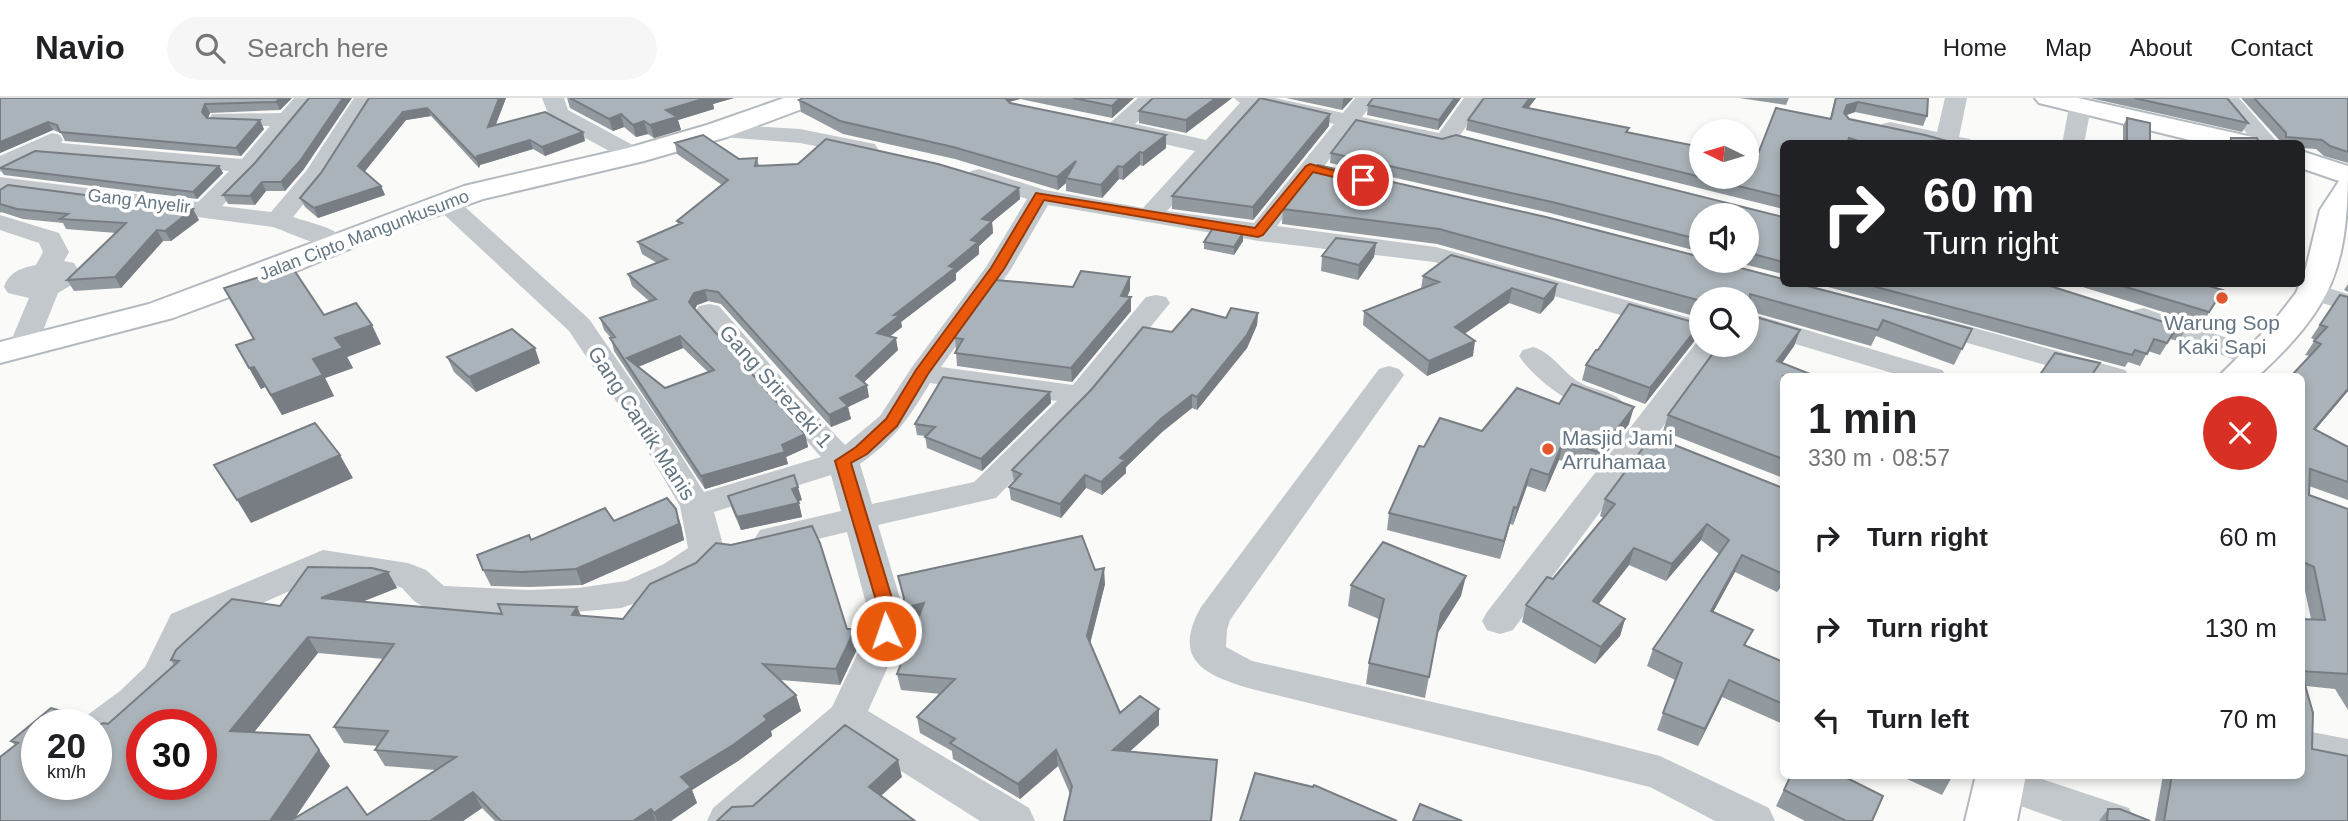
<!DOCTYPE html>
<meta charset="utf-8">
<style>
:root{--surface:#fff;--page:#f6f6f6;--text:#202124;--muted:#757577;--line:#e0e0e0}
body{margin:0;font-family:Helvetica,sans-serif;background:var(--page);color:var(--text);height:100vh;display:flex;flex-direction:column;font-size:26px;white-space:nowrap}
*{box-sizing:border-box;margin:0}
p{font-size:23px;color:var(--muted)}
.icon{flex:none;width:38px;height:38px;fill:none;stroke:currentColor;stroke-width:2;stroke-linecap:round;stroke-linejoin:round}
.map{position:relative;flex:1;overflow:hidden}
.side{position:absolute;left:1780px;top:275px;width:525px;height:406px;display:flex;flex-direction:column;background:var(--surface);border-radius:10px;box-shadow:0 4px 10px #0003}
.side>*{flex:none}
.guide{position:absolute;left:1780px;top:42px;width:525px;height:147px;border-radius:10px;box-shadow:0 4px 10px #0003;background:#202124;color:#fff;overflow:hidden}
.needle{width:46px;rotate:275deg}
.fabs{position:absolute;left:1689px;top:21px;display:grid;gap:14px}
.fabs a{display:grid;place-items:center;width:70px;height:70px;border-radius:50%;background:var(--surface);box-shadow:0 4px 10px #0003;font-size:35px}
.speed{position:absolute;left:21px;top:611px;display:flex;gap:14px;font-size:35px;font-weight:700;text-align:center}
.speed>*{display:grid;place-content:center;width:91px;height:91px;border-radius:50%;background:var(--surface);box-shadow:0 4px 10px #0003;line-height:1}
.speed small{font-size:18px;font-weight:400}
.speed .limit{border:10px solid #d22;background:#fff;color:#111}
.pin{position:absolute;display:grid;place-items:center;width:60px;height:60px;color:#fff;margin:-30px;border:4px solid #fff;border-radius:50%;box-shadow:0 2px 7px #0007}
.me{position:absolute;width:77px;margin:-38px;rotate:357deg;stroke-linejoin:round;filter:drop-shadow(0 0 5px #0008)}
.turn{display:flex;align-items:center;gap:24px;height:147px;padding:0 28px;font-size:32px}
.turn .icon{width:91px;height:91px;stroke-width:2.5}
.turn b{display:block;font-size:49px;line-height:60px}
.round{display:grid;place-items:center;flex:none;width:74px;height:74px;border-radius:37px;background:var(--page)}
.head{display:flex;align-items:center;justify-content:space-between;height:119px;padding:0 28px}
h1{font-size:42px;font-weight:800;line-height:52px}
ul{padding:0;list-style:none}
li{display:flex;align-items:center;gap:21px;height:91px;padding:0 28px}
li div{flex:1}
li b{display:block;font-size:26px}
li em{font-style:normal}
header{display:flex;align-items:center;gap:42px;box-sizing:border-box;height:98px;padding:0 35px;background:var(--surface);border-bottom:2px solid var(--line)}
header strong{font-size:33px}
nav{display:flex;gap:38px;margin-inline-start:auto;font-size:24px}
.search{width:490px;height:63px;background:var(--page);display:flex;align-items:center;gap:18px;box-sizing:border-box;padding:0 24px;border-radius:38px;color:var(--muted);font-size:26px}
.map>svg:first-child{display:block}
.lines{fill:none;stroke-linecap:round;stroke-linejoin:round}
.secondary-casing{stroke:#b3babf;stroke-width:4}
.street{fill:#c3c8cc;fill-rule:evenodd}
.secondary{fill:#fff;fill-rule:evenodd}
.wall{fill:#929a9f;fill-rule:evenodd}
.shaded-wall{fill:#777d82}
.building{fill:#aab3b9;stroke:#777d82;stroke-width:2;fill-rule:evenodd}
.route{fill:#ea580c;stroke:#983908;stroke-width:2}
.poi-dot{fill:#e4572e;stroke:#fff;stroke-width:2.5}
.labels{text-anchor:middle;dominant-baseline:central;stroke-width:7;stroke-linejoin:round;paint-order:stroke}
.far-street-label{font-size:18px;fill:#657683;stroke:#fff}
.poi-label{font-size:21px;fill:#657683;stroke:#fff}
.street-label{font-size:21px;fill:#657683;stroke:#fff}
</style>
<header>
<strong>Navio</strong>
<div class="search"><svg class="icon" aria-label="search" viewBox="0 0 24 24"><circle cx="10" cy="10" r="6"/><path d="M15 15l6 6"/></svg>Search here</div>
<nav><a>Home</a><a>Map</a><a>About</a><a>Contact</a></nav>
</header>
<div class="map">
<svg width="2348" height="723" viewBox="0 0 2348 723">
<rect width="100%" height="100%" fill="#fafaf8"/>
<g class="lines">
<defs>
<path id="secondary" d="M784,0H822L818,5L727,39L644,63L483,101L387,135L275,182L173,220L0,265V244L149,206L464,88L628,50L707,27Z
M2035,0H2078L2257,40L2260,46H2206L2039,5Z
M2301,53L2348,68C2348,169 2333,209 2258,278H2219L2271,227L2296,195L2306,170L2320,112L2339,83L2301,70Z
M1976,677H2026L2017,723H1965Z"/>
</defs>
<use href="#secondary" class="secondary-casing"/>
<path class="street" d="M294,0H316L256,73L222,108L271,114L306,73L354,0H376L323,82L293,119C310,125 337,129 348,145L344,150C329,154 291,135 273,129L0,93V79L198,104L229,73L39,57L0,74V58L52,35L60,37L63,42L61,45L242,61L270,28H220L212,26L209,21L212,16L281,15Z
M542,0H564L568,12L642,52L645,57L642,62H626L550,21Z
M1138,0H1162L1135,26L1206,42L1240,5L1234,0H1275L1343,15L1355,0H1377L1362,19L1439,35L1464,0H1486L1454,46L1446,48L1354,30L1277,128L1436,149L1701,223V240L1434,164L1259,143L1048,107L1011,171L941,269L1073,287L1146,199L1156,197L1166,199L1170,205L1090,303L996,400L878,427L905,517L900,542L868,613L1029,710L1035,723H980L849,640L757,723H707L713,710L832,609L864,542L869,517L847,434L772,452L760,448L755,440L760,432L841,413L831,377L714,414L723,447L716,464L666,495L621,510L529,518L457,515L424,509L414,503L402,490L391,486L326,477L197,534C191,546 190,559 184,570C167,602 131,636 96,648V626H79L82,621L120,593L145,569L171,516L323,452L408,465L426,472L444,488L529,492L578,490L626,483L664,466L688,450L680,408L632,327L569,233L436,109L433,104L436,99L445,97L454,99L589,221L662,327L704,394L821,359L699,220L695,214L699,208L709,206L719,208L797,297L845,347L880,318L912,269L986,169L1027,101L971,83L967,78L971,73L979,71L1045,92L1143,110L1195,53L1111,34L1108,29L1111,24ZM1259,9L1334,26L1254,125L1167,113ZM930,285L1057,303L974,384L872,406L860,366C894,342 909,320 930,285Z
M1945,0H1967L1959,39L1970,41L1973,46H1928L1882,36L1879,31L1882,26L1890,24L1937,34Z
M2217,0H2239L2279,46H2256Z
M2080,3L2088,4L2091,9L2084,46H2062L2069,9L2072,4Z
M717,26L800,31L875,46L878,51L875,56L867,58L800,45L709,38L706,33L709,28Z
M0,117L59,135L69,154L64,163L74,165L81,176L73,186L58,195L36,250L32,256L22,258L12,256L8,250L29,200L8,195L4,189C9,174 21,170 36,167L43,154L39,145L0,132Z
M2312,185L2348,196V213L2303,199L2299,193L2303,187Z
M2144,210L2268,255L2272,261L2268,267L2258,270L2248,267L2134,224L2130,218L2134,212Z
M1746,214L1942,272L1947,278H1902L1746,231Z
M1928,217L2125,272L2130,278H2084L1918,231L1914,225L1918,219Z
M1699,241L1701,247H1723L1513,532L1500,536L1487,532L1482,523L1487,514Z
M1533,249C1554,255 1563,276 1581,285C1595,293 1616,293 1625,307L1621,313C1587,322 1537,285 1519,258L1523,252Z
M1389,268L1399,271L1404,277L1230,522L1227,532L1226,549L1252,563L1582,638L1660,658L1769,710L1775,723H1715L1650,689L1252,591C1205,577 1171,563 1201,509L1379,271Z
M2301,632L2348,641V673L2301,664Z
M1983,677H2030L2129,710L2135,723H2063L1986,696L1980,684Z"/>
<use href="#secondary" class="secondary"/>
</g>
<path class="wall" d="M0,0H292L280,12L210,15L208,20L264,31L241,58L65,43L61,35L53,32L0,55Z
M369,0H506L495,27L583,34L585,43L545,58L533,51L480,67L479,70L431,18L406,22L364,74L381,88L385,97L318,120L305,109L300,100L321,75Z
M567,0H734L713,6L714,11L678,22L681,32L654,40L648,36L636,39L624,29L613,33L570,10Z
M803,0H1134L1112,20L1020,1L1009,4L1010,5L1166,50L1143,68L1140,67L1123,82L1119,81L1102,100L1066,93V85L1058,92L955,61L843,36L801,14L799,2Z
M1153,0H1232L1186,35L1139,25V13Z
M1286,0H1353L1342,12Z
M1373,0H1461L1438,32L1367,17L1368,7Z
M1484,0H1536L1528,10L1629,30L1628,34L1701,49V79H1746V59L1756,61L1776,10L1830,21L1835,0H1928L1927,18L1923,28L1855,14L1846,17L1849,21L1925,37L1958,46H1783V111L1466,32L1468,22Z
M1739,0H1789L1786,7Z
M2090,0H2227L2248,25L2242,34Z
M2241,0H2348V65L2324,58L2316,51L2301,50V46H2281V44Z
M2127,20L2150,46H2123V28Z
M1329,28L1253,122L1172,111V98Z
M675,45L739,61L757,60L759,68L1019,90L1020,101L992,124L993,135L979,148V156L956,175V182L901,224L902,229L890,238L898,252L864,284L869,299L848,309L851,321L831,329L721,206L708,203L697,207L695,211L805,336L808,349L786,359L788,366L705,391L614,253L611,240L604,232L600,220L649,203L632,188L628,176L657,165L642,156L638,144L678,127L677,123L722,87L677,56ZM683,250L708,274L665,290L638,269Z
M1331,55L1783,119V176L1731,163H1746V117H1701V154L1550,115L1330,65Z
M254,66L304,71L285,93H266L255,107L228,106L223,97Z
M219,68L223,75L197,101L4,77L0,71V69Z
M0,92L199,122L171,143H163L121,190L74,193L67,182L116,135L66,131L63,125L23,121L1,114L0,115Z
M1283,111L1701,159L1972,231L1954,267L1876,238L1871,248L1749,213V217L1800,232L1794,248L1782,265L1783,278V380L1663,333L1668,317L1746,247V201H1701V220L1437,146L1282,126Z
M1243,143L1234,157L1204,151V144Z
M1376,145L1374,159L1358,182L1321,173L1322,158Z
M1423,178L1557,186L1554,201L1540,216L1509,205L1464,235L1473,258L1427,278L1363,227L1364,213L1421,191Z
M1130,179V192L1127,199H1131V213L1072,284L957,268L955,240L1073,189Z
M1817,186H2044L2186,231L2179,243L2170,241L2160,257L2148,253L2140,268L2128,264L2125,269Z
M2073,186H2202L2223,192L2202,226Z
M2348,186V194L2344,192Z
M224,190L324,217L381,246L347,259L353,270L325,280L334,298L282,317L265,289L261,291L236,247L254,241Z
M2340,197L2348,293L2315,332L2348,349V402L2309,388V397L2348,411V612L2335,591L2306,588L2312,651L2348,723H2155L2163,677H2301V521H2311L2303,483L2301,482V278L2310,258L2305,257L2315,242L2311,240Z
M1258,215L1257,227L1247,250L1197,312L1192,310L1162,334L1126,369V375L1102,397L1086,390L1061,420L1011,402L1009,389L1014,384L1012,372L1172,234L1226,220Z
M1696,241L1645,306L1582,282L1586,267L1598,252Z
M447,259L540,265L476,294L454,274Z
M1050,294L1051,305L982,373L927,350L925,338L917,337L915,326Z
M1559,306L1629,326L1594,371L1559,362L1545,394L1527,388L1513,427L1510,426L1500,461L1387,432L1389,415L1424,349L1482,333Z
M1783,390V485L1777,494L1735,474L1713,514L1747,548L1783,564V626L1722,599L1698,648L1657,632L1675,582L1647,568L1653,551L1719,456L1701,442L1666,483L1629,467L1598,506L1625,521L1620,538L1595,566L1522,524L1526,507L1553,481L1604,420L1600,418L1605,401Z
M728,398L802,402L798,403L802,419L741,432L732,411Z
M614,423L681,427L684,442L582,487L529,489L491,488L483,472L531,442Z
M812,428L820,445L847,531H855L859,547L840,587L781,582L796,597L801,613L771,633L772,638L738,663L692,692L697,705L671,723H495L482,710L463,723H0V659L15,647L11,643L51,610L80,618L87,626H37V686H96V628L104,625L108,626L174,567L171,562L176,552L232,501L280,508L308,469L372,470L388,474L397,490L362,504L502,516L498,506L577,509L581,518L623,521L650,486L696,465L716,445L731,447ZM318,555L384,561L334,629L344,645L378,648L375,652L385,668L436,672L367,717L347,689L295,720L330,668L309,637L254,634ZM142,626H201V686H142Z
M1095,472L1105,486L1090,545L1120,615L1159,627L1130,653L1217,678L1070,696L1058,668L1020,701L953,661L952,653L920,635L917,619L941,596L901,592L897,576L917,524L906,526L903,510L904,504L898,478Z
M1351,487L1461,498L1437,536L1425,600L1366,586L1369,565L1379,521L1348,508Z
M1791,677L1872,723H1805L1776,708Z
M1898,677H1953L1942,697Z
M2108,711L2150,723H2099Z"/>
<path class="shaded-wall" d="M280,0H292L280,12L276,4Z
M343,0H352L304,71L285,93L281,84Z
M499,0H506L492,37L488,29Z
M706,0H734L713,6L714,11L678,22L681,32L654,40L650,27L666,12Z
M1005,0H1019L1020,1L1009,4Z
M1120,0H1134L1112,20V8Z
M1216,0H1232L1186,35V22Z
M1344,0H1353L1342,12L1343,2Z
M1455,0H1461L1438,32L1439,22Z
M1530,0H1536L1521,20L1523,9Z
M1858,4L1855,14L1844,18L1847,7Z
M205,6L210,15L207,22L202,14Z
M427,10L431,18L406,22L362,77L358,68L403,14Z
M621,16L624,29L613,33L609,21Z
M1330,16L1329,28L1253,122V109Z
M260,22L264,31L241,58L236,50Z
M644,23L648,36L636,39L633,27Z
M48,24L53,32L0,55V44Z
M583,34L585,43L545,58L542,49Z
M1166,37V50L1143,68V55Z
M530,42L533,51L480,67L479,70L476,61L477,58Z
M1140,54V67L1123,82V69Z
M1076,63L1066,80V85L1058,92L1057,79Z
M219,68L223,75L197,101L193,94Z
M1118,68L1119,81L1102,100L1101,87Z
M262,84L266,93L255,107L250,98Z
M381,88L385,97L318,120L314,110Z
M1019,90L1020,101L992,124L993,135L979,148V156L956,175V182L901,224L902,229L879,247L877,235L894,217L949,168L971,142L982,121Z
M193,111L199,122L171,143L165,133Z
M157,132L163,143L121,190L115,179Z
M1243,135V143L1234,157V149Z
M1376,145L1374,159L1358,182L1359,167Z
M1130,179V192L1123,208L1131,199V213L1072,284L1071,270L1121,198Z
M1557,186L1554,201L1540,216L1544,201Z
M1512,190L1509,205L1453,244L1455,229Z
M705,192L708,203L697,207L693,215L689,204L694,195Z
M1258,215L1257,227L1247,250L1197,312V299Z
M1700,226L1696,241L1645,306L1650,290Z
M372,227L381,246L347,259L353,270L325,280L334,298L282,317L271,297L313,261L335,240Z
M1800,232L1794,248L1772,279L1777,263Z
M680,238L683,250L631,272L627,260Z
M896,240L898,252L858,290L856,278Z
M1475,243L1473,258L1427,278L1429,263Z
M535,250L540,265L476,294L469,279Z
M254,269L265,289L261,291L249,270Z
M867,287L869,299L848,309L851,321L831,329L829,317L840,300Z
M2348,291V293L2304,345L2314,331Z
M1050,294L1051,305L982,373L981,361Z
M1192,297V310L1162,334L1126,369V375L1102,397L1101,384L1120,360L1162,320Z
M1634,309L1629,326L1594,371L1599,354Z
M805,336L808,349L786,359L788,366L705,391L701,378L782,347Z
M1563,344L1559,362L1545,394L1549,377Z
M340,357L353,380L251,425L237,402Z
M1531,371L1527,388L1513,427L1517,410Z
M1085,377L1086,390L1061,420L1060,406Z
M798,389L802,402L796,404L792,391Z
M799,405L802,419L741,432L737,419Z
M1514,409L1510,426L1500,461L1504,443Z
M676,411L681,427L684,442L582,487L576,471Z
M1707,426L1701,442L1666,483L1672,466Z
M1634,450L1629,467L1588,520L1593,503Z
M1742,457L1735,474L1705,529L1711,513Z
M1104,470L1105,486L1088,554L1087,538Z
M388,474L397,490L331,516L321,500Z
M1466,478L1461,498L1437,536L1441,515Z
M1783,479V485L1777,494Z
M924,505L927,521L906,526L903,510Z
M577,509L584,525L572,517Z
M1625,521L1620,538L1595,566L1601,549Z
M855,531L859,547L840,587L836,571Z
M308,539L318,555L242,649L230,633Z
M1729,582L1722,599L1698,648L1705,631Z
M796,597L801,613L771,633L772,638L738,663L692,692L697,705L671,723H657L654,715L681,679L764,618Z
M1159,611V627L1114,668L1113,652Z
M80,618L87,626H81Z
M319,652L330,668L293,723H270Z
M1056,652L1058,668L1020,701L1018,686Z
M898,662L902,679L873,705L869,689Z
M473,694L482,710L463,723H430Z
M651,711L656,723H633Z"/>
<path class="building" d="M0,0H280L276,4L205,6L202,14L207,20L260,22L236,50L60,34L57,27L48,24L0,44Z
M309,0H343L300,63L281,84H262L250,98L223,97L254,66Z
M369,0H499L488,29L545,14L583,34L542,49L530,42L477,58L476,61L427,10L403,14L358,68L381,88L314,110L300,100L321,75Z
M570,0H706L666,12L677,19L650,27L644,23L633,27L621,16L609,21Z
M803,0H1005L1010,5L1166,37L1143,55L1140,54L1123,69L1118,68L1101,87L1066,80L1076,63L1057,79L953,49L840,23L799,2Z
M1073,0H1120L1112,8Z
M1153,0H1216L1186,22L1139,13Z
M1260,0L1330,16L1253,109L1172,98Z
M1373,0H1455L1439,22L1368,7Z
M1484,0H1530L1523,9L1629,30L1626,34L1701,49V79H1746V59L1756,61L1776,10L1831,21L1836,0H1928L1927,18L1858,4L1847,7L1844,15L1849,21L1925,37L1958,46H1868L1849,40L1847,46H1783V99L1468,22Z
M2134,0H2227L2248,25Z
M2254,0H2348V54L2330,48L2322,42L2286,39V35Z
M2127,20L2150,25V46H2127Z
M1356,22L1442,41L1456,37L1783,119V164L1746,154V117H1701V142L1552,104L1331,55Z
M703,37L739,61L757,60L755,68L798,66L826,41L938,66L1019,90L982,121L992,123L971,142L978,144L949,168L955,170L894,217H900L877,235L896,240L856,278L867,287L840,300L848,308L829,317L718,194L705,192L694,195L689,204L693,209L805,336L782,347L785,354L701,378L610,240L615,239L600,220L656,201L628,176L667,161L638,144L682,125L677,123L728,82L675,45ZM680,238L714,272L665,290L627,260Z
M2231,40H2257L2260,46H2230Z
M35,53L219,68L193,94L0,70Z
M1318,67L1546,119L1701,159V163H1714L1783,181V186H1800L1972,231L1962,251L1883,222L1878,232L1750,196L1749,217L1800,232L1777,263L1815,278H1783V361L1668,317L1719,247H1746V201H1701V203L1439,131L1283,111Z
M8,87L193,111L165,133L157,132L115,179L67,182L126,125L60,121L68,116L17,111L0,106V92Z
M1213,130L1243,135L1234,149L1204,144Z
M1336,140L1376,145L1359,167L1322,158Z
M1451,157L1557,186L1544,201L1512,190L1455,229L1475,243L1429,263L1364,213L1439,184L1423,178Z
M292,169L324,217L356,205L372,227L335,240L343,250L313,261L323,277L271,297L254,269L249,270L236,247L254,241L224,190Z
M1081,173L1130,179L1121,198L1131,199L1071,270L955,255L963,241L955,240L956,236L996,182L1073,189Z
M1865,186H2044L2186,231L2177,229L2167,245L2154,241L2147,256L2135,252L2132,257Z
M2116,186H2202L2223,192L2209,214Z
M2340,197L2348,199V291L2314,331L2348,349V384L2310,371L2309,397L2348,411V576L2301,573L2313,615L2312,651L2348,658V723H2164L2172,677H2301V521L2325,522L2314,469L2301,463V278H2291L2321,246L2314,243L2327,229L2320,227Z
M1629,206L1700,226L1650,290L1586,267L1596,252H1598Z
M1231,210L1258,215L1247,237L1197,299L1192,297L1162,320L1120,360L1125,362L1101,384L1085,377L1060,406L1009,389L1021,376L1012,372L1091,292L1143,229L1172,234L1192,211L1226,220Z
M512,231L535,250L469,279L447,259Z
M2055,255L2100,265L2091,278H2039Z
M943,279L1050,294L981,361L925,339L935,329L915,326Z
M1572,286L1634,309L1599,354L1563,344L1549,377L1531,371L1517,410L1514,409L1504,443L1389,415L1419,348L1424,349L1440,320L1482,333L1517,290L1559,306Z
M315,325L340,357L237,402L214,367Z
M1652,338L1783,390V476L1742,457L1711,513L1753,532L1744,547L1783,564V606L1729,582L1705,631L1663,615L1682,565L1653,551L1729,442L1707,426L1672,466L1634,450L1593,503L1625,521L1601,549L1526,507L1547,479L1553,481L1615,406L1605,401Z
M794,377L798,389L792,391L799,405L737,419L728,398Z
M667,400L676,411L679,426L576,471L522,474L483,472L477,457L529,437L531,442L605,410L614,423Z
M812,428L820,445L847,531H855L836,571L763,566L796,597L764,618L767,622L733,647L681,679L691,689L654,715L651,711L633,723H501L473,694L430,723H290L347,689L367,717L456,659L375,652L388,633L334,629L394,546L308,539L230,633L309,637L319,652L270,723H0V659L18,645L11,643L51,610L80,618L81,626H37V686H96V628L104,625L108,626L179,563L171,562L176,552L232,501L280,508L308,469L372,470L388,474L321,500L502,516L498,506L577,509L572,517L623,521L650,486L696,465L716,445L731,447ZM142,626H201V686H142Z
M1082,438L1095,472L1104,470L1087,538L1120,615L1140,598L1159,611L1113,652L1217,662L1211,723H1064L1072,688L1056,652L1018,686L950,645L955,641L917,619L955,581L897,576L924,505L903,510L904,500L898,478Z
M1383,444L1466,478L1441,515L1429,579L1369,565L1384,501L1351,487Z
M845,627L898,662L869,689L915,723H717L732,709L753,708Z
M1255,675L1313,689L1314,687L1397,723H1240Z
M1791,677H1841L1883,698L1872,723H1846L1784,692Z
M1420,706L1462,723H1413Z
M2108,711H2120L2150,723H2107Z"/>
<path class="route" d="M1310,66L1369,82L1363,86L1313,74L1263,137L1258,139L1044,102L1004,171L928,276L897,328L867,356L851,365L897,517L892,538H879C875,530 877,510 875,499L835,363L856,349L886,321L916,272L991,170L1036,95L1255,130L1306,68Z"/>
<g class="poi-dot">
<circle cx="2222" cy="200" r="7"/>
<circle cx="1548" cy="351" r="7"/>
</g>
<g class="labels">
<g class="far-street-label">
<text transform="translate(139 103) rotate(7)">Gang Anyelir</text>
<text transform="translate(364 137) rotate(-21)">Jalan Cipto Mangunkusumo</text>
</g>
<g class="poi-label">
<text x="2222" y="224">Warung Sop<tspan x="2222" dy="24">Kaki Sapi</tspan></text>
<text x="1562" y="339" text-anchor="start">Masjid Jami<tspan x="1562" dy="24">Arruhamaa</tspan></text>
</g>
<g class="street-label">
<text transform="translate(776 288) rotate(48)">Gang Srirezeki 1</text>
<text transform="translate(642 325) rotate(57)">Gang Cantik Manis</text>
</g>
</g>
</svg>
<div class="fabs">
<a><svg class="needle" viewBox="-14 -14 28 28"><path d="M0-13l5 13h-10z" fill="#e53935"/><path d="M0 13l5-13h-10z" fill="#757577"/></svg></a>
<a><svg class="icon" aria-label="sound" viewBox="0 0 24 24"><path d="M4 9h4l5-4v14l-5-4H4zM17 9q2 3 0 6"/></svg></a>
<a><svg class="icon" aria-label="search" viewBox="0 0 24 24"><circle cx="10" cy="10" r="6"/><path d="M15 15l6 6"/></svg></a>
</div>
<div class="speed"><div>20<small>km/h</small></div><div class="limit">30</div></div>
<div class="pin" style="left:1363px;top:82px;background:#d93025"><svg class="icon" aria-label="arrive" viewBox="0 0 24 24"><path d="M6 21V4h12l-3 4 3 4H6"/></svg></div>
<svg class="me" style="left:886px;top:533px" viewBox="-20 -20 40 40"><circle r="17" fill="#ea580c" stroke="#fff" stroke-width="3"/><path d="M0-11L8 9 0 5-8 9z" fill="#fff"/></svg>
<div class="guide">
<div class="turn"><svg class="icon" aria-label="right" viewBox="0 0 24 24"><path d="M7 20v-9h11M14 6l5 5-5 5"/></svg><div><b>60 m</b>Turn right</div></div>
</div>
<section class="side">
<div class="head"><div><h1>1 min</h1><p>330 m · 08:57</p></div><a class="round" style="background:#d93025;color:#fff"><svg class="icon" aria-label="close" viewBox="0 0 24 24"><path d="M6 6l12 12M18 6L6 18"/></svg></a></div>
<ul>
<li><svg class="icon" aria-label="right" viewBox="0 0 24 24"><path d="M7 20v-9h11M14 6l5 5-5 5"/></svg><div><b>Turn right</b></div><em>60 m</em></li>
<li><svg class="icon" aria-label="right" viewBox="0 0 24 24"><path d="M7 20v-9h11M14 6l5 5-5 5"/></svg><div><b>Turn right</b></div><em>130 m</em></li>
<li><svg class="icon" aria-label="left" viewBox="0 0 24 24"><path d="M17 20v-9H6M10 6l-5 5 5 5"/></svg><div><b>Turn left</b></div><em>70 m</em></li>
</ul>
</section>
</div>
